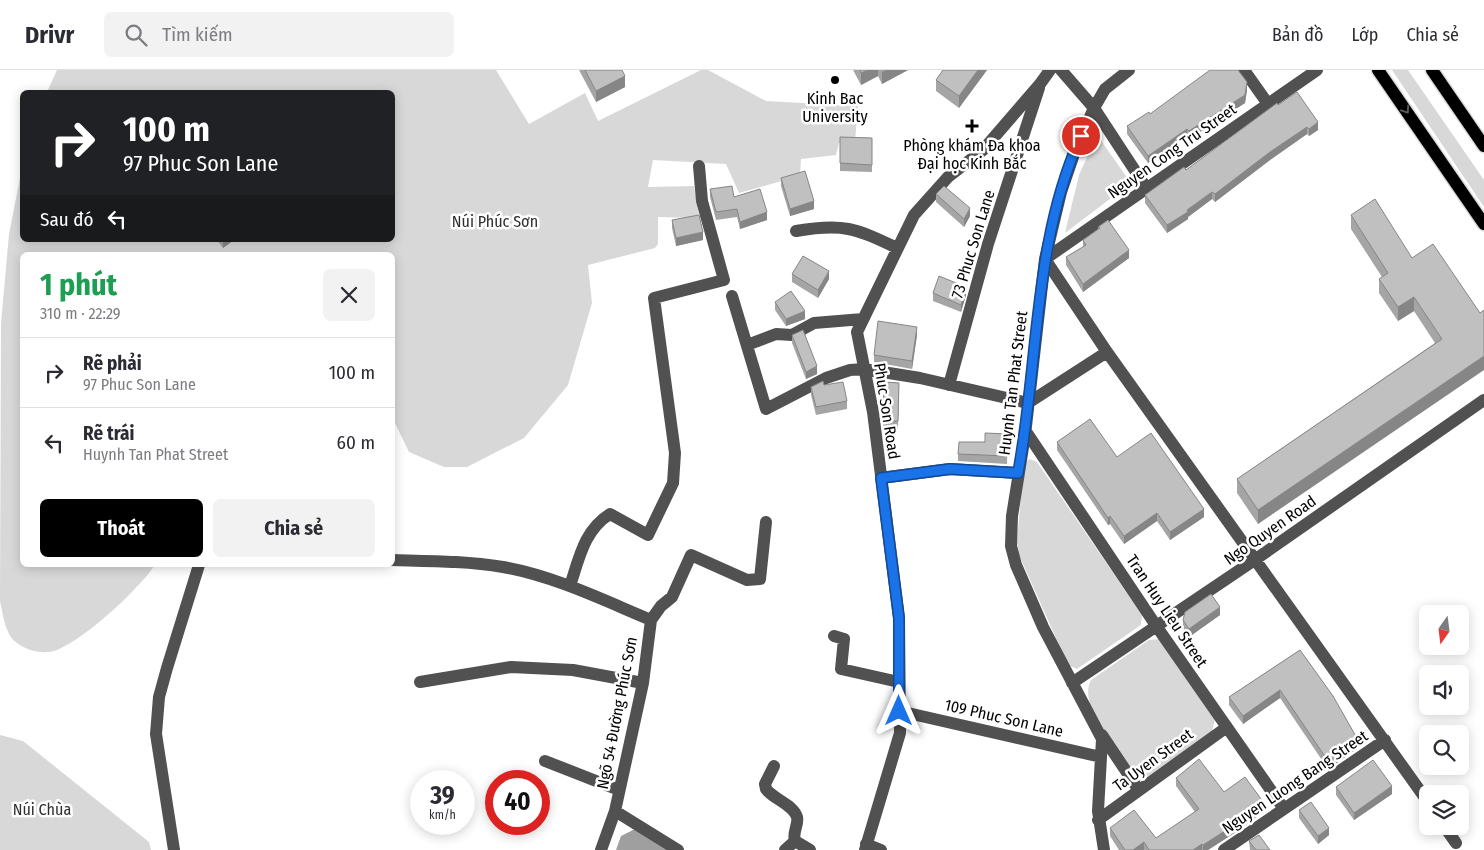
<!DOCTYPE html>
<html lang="vi">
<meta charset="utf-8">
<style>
:root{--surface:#fff;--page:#f2f2f3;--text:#2b2b33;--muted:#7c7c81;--line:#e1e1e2;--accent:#000}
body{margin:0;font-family:"Fira Sans Condensed",sans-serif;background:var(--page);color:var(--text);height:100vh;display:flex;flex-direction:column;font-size:19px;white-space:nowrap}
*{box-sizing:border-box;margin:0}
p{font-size:16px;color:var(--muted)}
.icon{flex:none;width:28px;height:28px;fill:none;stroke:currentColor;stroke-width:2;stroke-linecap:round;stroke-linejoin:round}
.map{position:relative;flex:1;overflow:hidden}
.sheet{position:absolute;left:20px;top:182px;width:375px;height:315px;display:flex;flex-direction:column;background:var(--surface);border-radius:8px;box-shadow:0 2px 12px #0003}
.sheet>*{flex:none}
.top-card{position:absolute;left:20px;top:20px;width:375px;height:152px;border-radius:8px;box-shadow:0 2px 12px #0003;background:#202124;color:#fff;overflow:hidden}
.needle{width:32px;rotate:194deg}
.controls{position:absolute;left:1419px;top:535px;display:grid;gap:10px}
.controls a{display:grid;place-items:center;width:50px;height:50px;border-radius:8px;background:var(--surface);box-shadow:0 2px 12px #0003;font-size:25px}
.speed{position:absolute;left:410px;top:700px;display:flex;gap:10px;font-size:25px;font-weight:700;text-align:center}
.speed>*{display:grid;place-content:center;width:65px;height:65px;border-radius:50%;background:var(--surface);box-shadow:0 2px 12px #0003;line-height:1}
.speed small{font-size:12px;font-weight:400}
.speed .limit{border:8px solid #d22;background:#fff;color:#111}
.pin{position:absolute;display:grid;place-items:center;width:42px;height:42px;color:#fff;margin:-21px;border:2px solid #fff;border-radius:50%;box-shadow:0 1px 5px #0007}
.me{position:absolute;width:55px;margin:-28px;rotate:0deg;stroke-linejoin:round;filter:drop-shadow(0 0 4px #0008)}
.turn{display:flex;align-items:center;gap:18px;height:105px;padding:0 20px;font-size:22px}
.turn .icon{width:65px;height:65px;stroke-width:2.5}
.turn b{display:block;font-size:35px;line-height:42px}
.then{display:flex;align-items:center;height:48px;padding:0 20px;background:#0003;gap:10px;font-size:19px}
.round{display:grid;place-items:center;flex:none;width:52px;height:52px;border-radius:8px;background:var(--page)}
.head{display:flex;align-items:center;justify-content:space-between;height:85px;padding:0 20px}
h1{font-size:30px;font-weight:700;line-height:38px;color:#1e9e55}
.action{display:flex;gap:10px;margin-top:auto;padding:10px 20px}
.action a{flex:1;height:58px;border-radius:8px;background:var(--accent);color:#fff;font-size:20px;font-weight:700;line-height:58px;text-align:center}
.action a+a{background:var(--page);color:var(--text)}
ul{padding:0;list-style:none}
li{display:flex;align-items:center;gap:15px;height:70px;padding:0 20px;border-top:1px solid var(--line)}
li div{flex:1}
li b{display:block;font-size:19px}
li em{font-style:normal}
header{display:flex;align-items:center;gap:30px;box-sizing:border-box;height:70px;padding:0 25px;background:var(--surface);border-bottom:1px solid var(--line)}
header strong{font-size:24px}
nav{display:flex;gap:28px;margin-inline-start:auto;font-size:18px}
.search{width:350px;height:45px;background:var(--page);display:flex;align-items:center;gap:12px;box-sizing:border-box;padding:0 18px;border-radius:8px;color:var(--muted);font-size:19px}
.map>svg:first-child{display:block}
.green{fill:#d8d8d8}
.water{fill:#9f9f9f}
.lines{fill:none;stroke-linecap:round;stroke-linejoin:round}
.major-casing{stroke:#dbdbdb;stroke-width:15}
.minor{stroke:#515151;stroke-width:12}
.major{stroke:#000;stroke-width:12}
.wall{fill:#a5a5a5}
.shaded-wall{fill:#868686}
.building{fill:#c0c0c0;stroke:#868686}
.oneway{stroke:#595959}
.route-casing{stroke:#114b97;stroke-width:12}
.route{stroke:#1a73e8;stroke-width:9}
.poi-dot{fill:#000;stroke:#fff;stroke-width:2}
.labels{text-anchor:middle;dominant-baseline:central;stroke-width:5;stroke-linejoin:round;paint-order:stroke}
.poi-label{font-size:16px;fill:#000;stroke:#fff}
.street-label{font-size:16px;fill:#000;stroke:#fff}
.park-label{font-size:16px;fill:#2f2f2f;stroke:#fff}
</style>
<header>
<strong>Drivr</strong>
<div class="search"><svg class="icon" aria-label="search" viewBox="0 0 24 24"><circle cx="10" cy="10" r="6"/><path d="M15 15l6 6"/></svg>Tìm kiếm</div>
<nav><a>Bản đồ</a><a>Lớp</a><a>Chia sẻ</a></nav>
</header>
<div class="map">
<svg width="1484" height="780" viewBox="0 0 1484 780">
<rect width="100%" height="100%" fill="#fff"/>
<path class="green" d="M57,0H496L529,54L585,23L598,51L701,0H708L766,31L858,36L855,72L839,73L836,85L801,89L800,106L739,123L726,94L653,90L648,117L694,116L699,146L696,148L658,147V174L655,178L588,195L592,233L568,315L524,368L467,397H444L409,382L393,349L392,185H22V495H155C137,521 86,568 57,580C44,585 27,581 17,573C5,565 3,544 0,531L1,254L9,164L22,98V170H392V22H47Z
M1392,0H1408L1484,110V137Z
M1097,65L1131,113L1065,163L1079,105Z
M1030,389L1037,392L1142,545L1141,555L1077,599L1068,595L1019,485L1017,472L1023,402L1025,392Z
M1160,569L1215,650L1212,661L1141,711C1124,690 1076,638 1091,610L1149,570Z
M0,665L23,671L149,772L151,780H0Z"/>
<path class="water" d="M635,759L668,780H616L621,766Z"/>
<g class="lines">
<defs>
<path id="major" d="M1378,0L1484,154
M1432,0L1484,76"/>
</defs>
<use href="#major" class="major-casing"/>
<path class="minor" d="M1061,0L1094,38L1147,119
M1244,0L1268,34
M1317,0L1045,189L1107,282L1428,732
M796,161C843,153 855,158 897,178
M732,226L766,339L826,308L850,300L864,299L920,308L1028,333L1107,282
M747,275L776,264L792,265L814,253L863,249
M949,315L988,174L1039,18
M1025,360L1157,557L1284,739
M881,408L950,399L1018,403
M392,490C430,491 467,491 503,497C554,506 603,530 651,550
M570,516C579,489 584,460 610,444L648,465L673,413L675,383L654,228L724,210L702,131L699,96
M834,566L844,569L841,599L899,612
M420,612L511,597L573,600L643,613
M1072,613L1256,489L1484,330
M899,641L1101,687
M1102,665L1138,719
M545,691L619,720
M774,696L765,714L766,719C773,729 793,734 797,747C799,755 792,762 795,771L810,780
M615,741L678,780
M1098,750L1227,657
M1444,756L1456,773
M866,774L881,780
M174,780L156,664L159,627L167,598L199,495
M601,780L615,741L643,613L651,550L661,536L672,527L691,485L747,510L760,509L766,452
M785,780L795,771
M865,780L900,663L899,548L873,342L857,262L914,145L948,107L983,80L1040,14L1050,0
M1104,780L1098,741L1102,669L1043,557L1016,495L1011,476L1012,446L1025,365L1045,189L1061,122L1075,81L1094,38L1105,19L1129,0
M1224,780L1385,670"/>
<use href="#major" class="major"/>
</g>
<path class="wall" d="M579,0H622L625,17L596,32Z
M853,0H908L882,14L878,6L861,15Z
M943,0H987L959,38L936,21V10Z
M1247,20L1245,33L1189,69L1187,67L1148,93L1127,64V56L1150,44Z
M1278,35L1318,60L1309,66L1307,64L1270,90L1215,132L1212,129L1188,147V149L1167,163L1145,133V125L1186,100Z
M840,67L872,68V102L840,101Z
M781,108L814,139L790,146L781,116Z
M710,119L734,127L767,150L740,159L737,147L716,150L710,127Z
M936,124L970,146L964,157L936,132Z
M1351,145L1412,188L1480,243L1258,454L1237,423V409L1435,273L1414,241L1398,251L1379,223V209L1382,207L1351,159Z
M672,150L703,170L676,176L672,158Z
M1098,157L1129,188L1083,222L1066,195V187L1083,177V170L1098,159Z
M217,170H234L223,178Z
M792,204L829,209L818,228L792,212Z
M933,223L966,225L961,242L933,231Z
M775,232L805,249L786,256L775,240Z
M792,265L817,304L806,309L792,273Z
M917,265L912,299L874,292V285Z
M884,312L899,313L898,359H883Z
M824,315L847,331V339L816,345L811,325V317Z
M1008,364L1007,394L958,391V384L985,372Z
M1057,372L1117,387L1204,447L1170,470L1157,451L1124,474L1110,454L1108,455L1057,380Z
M1220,545L1189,567L1183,558V550Z
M1300,580L1358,678L1328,699L1280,628L1243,654L1229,635V627Z
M1176,708L1224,722L1264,741L1239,760L1208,780H1119L1110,766V758L1156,768L1195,742L1176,716Z
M1336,717L1392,724L1354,750L1336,725Z
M1299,740L1329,765L1318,774L1299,748Z
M1249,771L1270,780H1250Z"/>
<path class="shaded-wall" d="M868,0H878V6L861,15V3Z
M886,0H908L882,14V2Z
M978,0H987L959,38V26Z
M625,6V17L596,32V21Z
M1247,12V20L1245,33L1189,69V61Z
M1318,52V60L1309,66V59Z
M1307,57V64L1270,90L1215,132V124L1270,82Z
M1187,59V67L1148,93V86Z
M1212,122V129L1188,147V149L1167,163V155Z
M814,131V139L790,146V139Z
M970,138V146L964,157V149Z
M767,142V150L740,159V152Z
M703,162V170L676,176V168Z
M223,170H234L223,178Z
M1129,180V188L1083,222V214Z
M829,201V209L818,228V220Z
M966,217V225L961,242V235Z
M1414,227V241L1398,251V237Z
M805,241V249L786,256V249Z
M917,257V265L912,299V291Z
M1484,286V300L1258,454V440Z
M817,296V304L806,309V302Z
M1204,439V447L1170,470V462Z
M1157,443V451L1124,474V466Z
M1110,446V454L1108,455V448Z
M1220,537V545L1189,567V559Z
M1280,620V628L1243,654V646Z
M1358,670V678L1328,699V691Z
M1392,716V724L1354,750V743Z
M1264,733V741L1239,760L1208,780H1203V775Z
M1329,758V765L1318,774V766Z
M1144,772V780H1133Z
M1202,774V780H1193Z"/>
<path class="building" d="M585,0H622L625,6L596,21Z
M860,0H868L861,3Z
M943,0H978L959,26L936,10Z
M1210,0H1238L1247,12L1245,25L1189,61L1187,59L1148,86L1127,56L1149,42L1150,44Z
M1297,22L1318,52L1309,59L1307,57L1270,82L1215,124L1212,122L1187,140L1188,142L1167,155L1145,125L1184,97L1186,100L1277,33L1278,35Z
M840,67L872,68V95L840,93Z
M805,101L814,131L790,139L781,108Z
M732,116L734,127L760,119L767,142L740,152L737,139L716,142L710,119Z
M944,116L970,138L964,149L936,124Z
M1375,129L1412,188L1433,174L1480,243L1484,240V286L1258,440L1237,409L1442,269L1414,227L1398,237L1379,209L1388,203L1351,145Z
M699,145L703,162L676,168L672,150Z
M1108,150L1129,180L1083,214L1066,187L1086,175L1083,170L1100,158L1098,157Z
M803,186L829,201L818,220L792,204Z
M939,206L966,217L961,235L933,223Z
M791,221L805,241L786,249L775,232Z
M878,251L917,257L912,291L874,285Z
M803,260L817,296L806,302L792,265Z
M823,311L824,315L843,312L847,331L816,337L811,317Z
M884,312L899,313L898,351H883Z
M1090,349L1117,387L1151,363L1204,439L1170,462L1157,443L1124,466L1110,446L1108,448L1057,372Z
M985,363L1008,364L1007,386L958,384L959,372H985Z
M1211,524L1220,537L1189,559L1183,550L1185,542Z
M1300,580L1333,626L1358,670L1328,691L1280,620L1243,646L1229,627Z
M1199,689L1224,722L1245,707L1264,733L1239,752L1203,775L1202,774L1193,780H1149L1144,772L1133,780H1125L1110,758L1134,740L1156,768L1199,739L1176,708Z
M1373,690L1392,716L1354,743L1336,717Z
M1311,732L1329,758L1318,766L1299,740Z
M1259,765L1270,780H1256L1249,771Z"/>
<defs><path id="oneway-chevron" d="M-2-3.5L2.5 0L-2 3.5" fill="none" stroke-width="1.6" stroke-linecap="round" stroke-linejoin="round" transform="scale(1.25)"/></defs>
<use class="oneway" href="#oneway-chevron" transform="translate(1406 40) rotate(56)"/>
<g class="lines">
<defs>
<path id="route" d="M899,641V548L881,408L950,399L1018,403C1039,291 1033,171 1081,66"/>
</defs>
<use href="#route" class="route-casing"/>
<use href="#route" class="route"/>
</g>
<g class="poi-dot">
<circle cx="835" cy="10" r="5"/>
<path d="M969.5 48.5h5v5h5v5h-5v5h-5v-5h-5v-5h5z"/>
</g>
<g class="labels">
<g class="poi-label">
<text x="835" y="28">Kinh Bac<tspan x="835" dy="18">University</tspan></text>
<text x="972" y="75">Phòng khám Đa khoa<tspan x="972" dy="18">Đại học Kinh Bắc</tspan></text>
</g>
<g class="street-label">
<text transform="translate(1172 81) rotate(-35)">Nguyen Cong Tru Street</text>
<text transform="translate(973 174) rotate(-73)">73 Phuc Son Lane</text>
<text transform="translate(1013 313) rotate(-83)">Huynh Tan Phat Street</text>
<text transform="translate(887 341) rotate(81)">Phuc Son Road</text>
<text transform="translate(1270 460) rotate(-35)">Ngo Quyen Road</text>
<text transform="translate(1167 541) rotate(56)">Tran Huy Lieu Street</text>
<text transform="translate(617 643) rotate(-79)">Ngõ 54 Đường Phúc Sơn</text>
<text transform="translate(1004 648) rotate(13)">109 Phuc Son Lane</text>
<text transform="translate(1153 690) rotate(-36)">Ta Uyen Street</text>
<text transform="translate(1295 712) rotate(-34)">Nguyen Luong Bang Street</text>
</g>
<g class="park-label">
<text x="495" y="151">Núi Phúc Sơn</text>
<text x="42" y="739">Núi Chùa</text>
</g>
</g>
</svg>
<div class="controls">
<a><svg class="needle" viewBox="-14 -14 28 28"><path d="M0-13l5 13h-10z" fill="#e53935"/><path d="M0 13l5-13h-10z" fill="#7c7c81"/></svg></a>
<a><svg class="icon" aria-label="sound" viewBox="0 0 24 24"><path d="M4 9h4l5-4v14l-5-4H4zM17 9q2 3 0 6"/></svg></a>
<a><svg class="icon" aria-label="search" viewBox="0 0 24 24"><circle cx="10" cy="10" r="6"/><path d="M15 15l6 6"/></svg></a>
<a><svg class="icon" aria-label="layers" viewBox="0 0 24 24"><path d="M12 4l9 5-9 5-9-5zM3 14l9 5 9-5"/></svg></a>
</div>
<div class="speed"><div>39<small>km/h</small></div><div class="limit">40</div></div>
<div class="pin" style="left:1081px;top:66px;background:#d93025"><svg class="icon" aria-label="arrive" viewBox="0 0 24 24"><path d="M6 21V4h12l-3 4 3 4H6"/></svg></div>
<svg class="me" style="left:899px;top:641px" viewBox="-20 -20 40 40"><path d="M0-17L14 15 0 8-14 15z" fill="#1a73e8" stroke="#fff" stroke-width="4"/></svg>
<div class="top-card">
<div class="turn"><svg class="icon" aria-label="right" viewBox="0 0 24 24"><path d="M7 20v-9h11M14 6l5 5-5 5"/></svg><div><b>100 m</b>97 Phuc Son Lane</div></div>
<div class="then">Sau đó<svg class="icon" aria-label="left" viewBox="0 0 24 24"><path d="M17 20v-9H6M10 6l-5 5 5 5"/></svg></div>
</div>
<section class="sheet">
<div class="head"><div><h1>1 phút</h1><p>310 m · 22:29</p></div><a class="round"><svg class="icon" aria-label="close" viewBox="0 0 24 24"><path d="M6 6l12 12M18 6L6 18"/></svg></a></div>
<ul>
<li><svg class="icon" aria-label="right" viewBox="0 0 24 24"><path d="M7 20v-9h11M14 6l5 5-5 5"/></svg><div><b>Rẽ phải</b><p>97 Phuc Son Lane</p></div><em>100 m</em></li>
<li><svg class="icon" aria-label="left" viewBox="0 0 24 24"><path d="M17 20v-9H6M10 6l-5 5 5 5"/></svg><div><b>Rẽ trái</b><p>Huynh Tan Phat Street</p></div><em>60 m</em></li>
</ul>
<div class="action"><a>Thoát</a><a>Chia sẻ</a></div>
</section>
</div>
